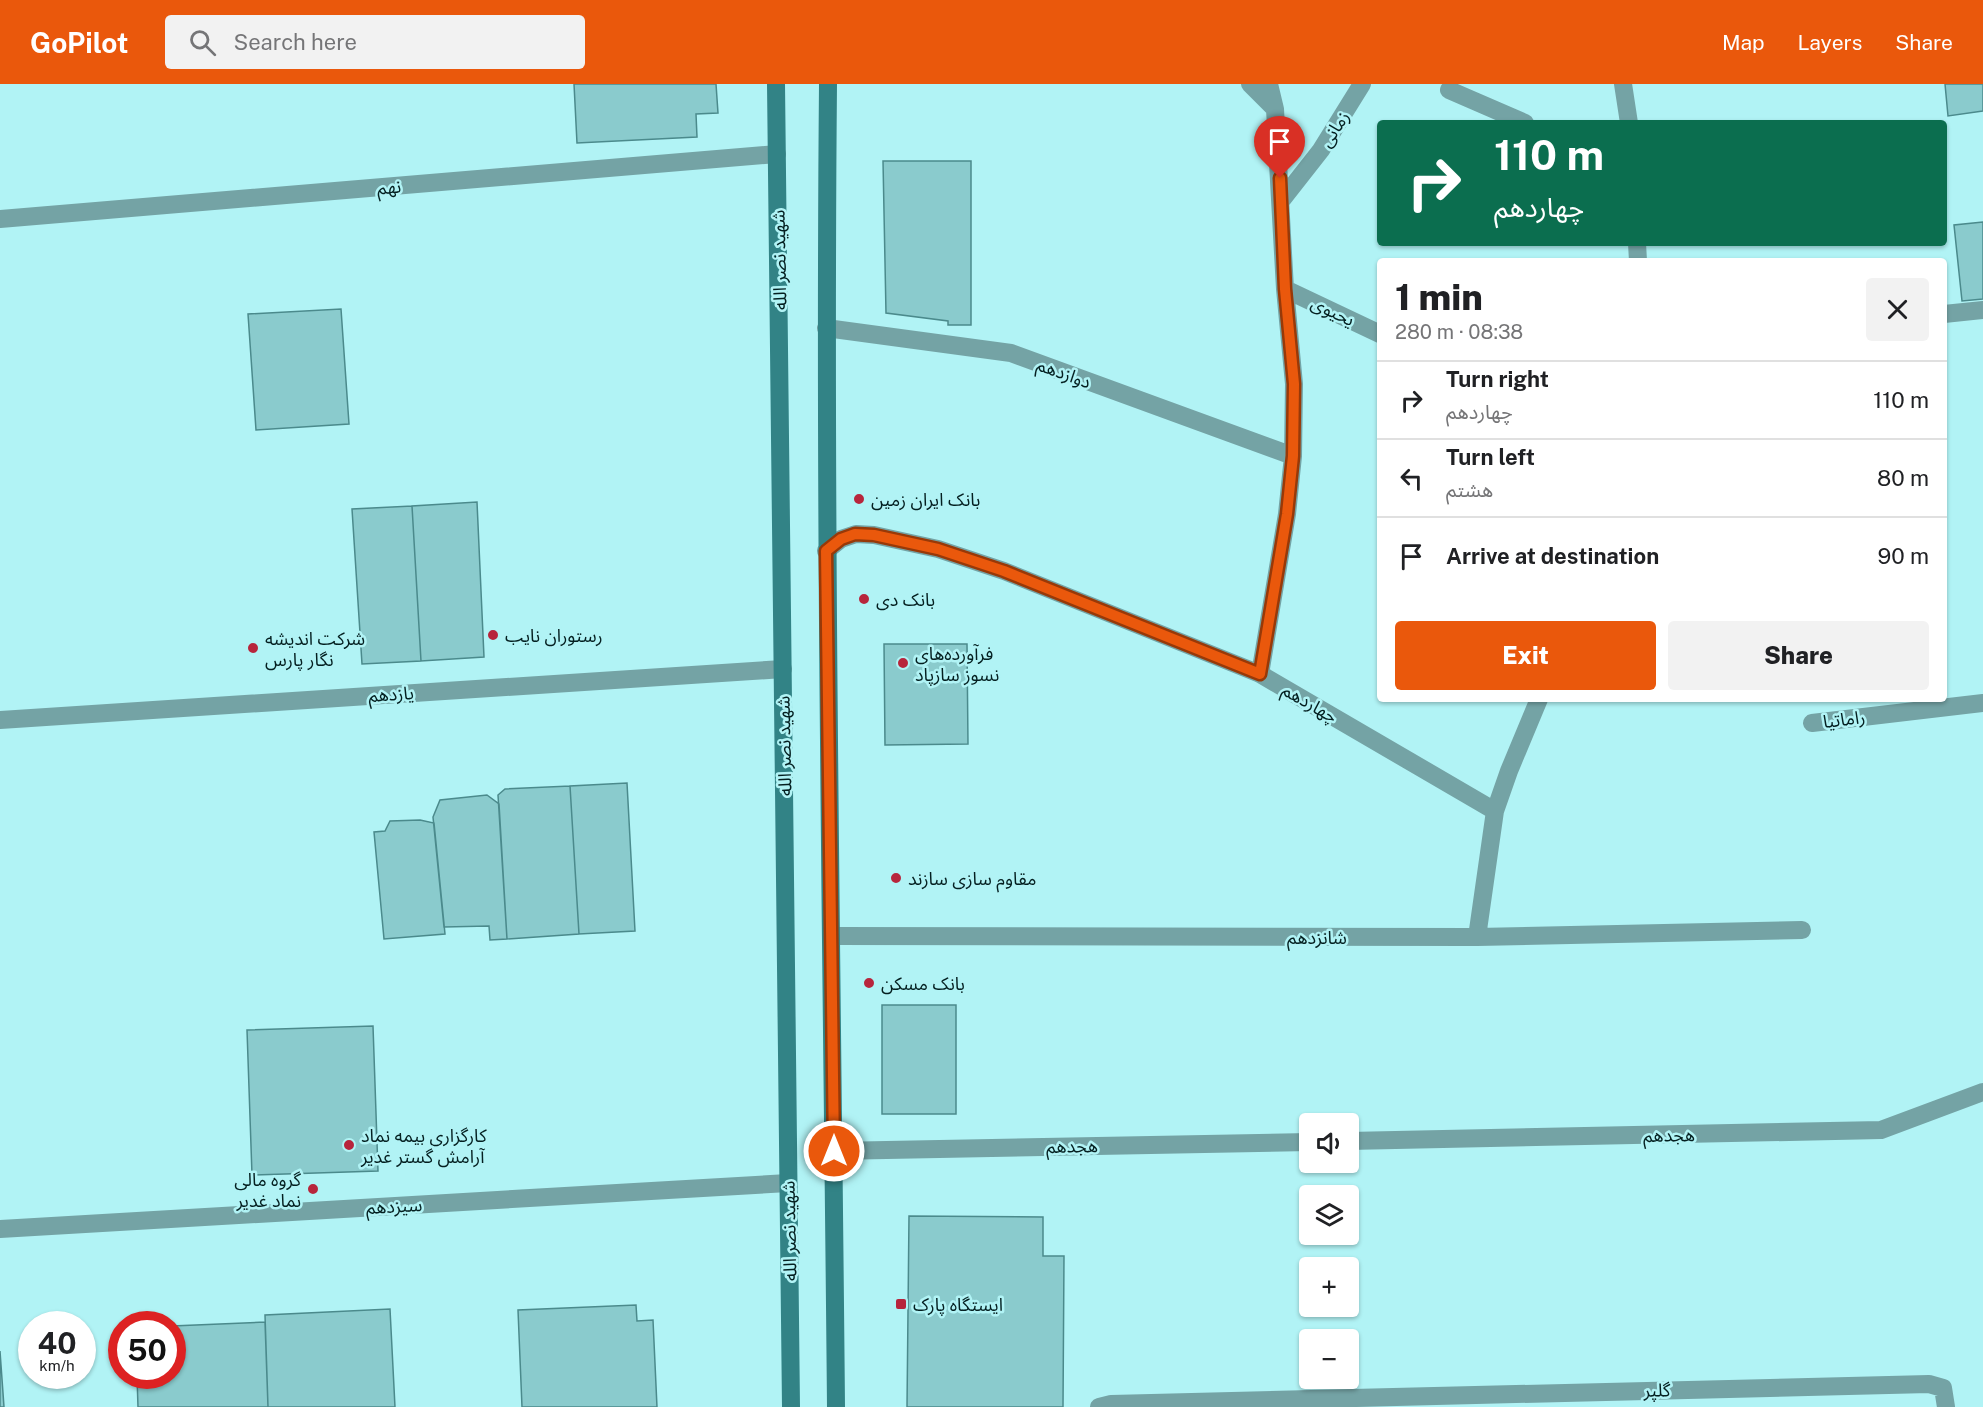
<!DOCTYPE html>
<meta charset="utf-8">
<style>
:root{--surface:#fff;--page:#f2f2f2;--text:#202124;--muted:#757577;--line:#e0e0e0;--accent:#ea580c}
body{margin:0;font-family:"Public Sans","Noto Sans Arabic",sans-serif;background:var(--page);color:var(--text);height:100vh;display:flex;flex-direction:column;font-size:22px;white-space:nowrap}
*{box-sizing:border-box;margin:0}
p{font-size:20px;color:var(--muted)}
.icon{flex:none;width:33px;height:33px;fill:none;stroke:currentColor;stroke-width:2;stroke-linecap:round;stroke-linejoin:round}
.map{position:relative;flex:1;overflow:hidden}
.side{position:absolute;left:1377px;top:174px;width:570px;height:444px;display:flex;flex-direction:column;background:var(--surface);border-radius:6px;box-shadow:0 2px 4px #0004}
.side>*{flex:none}
.guide{position:absolute;left:1377px;top:36px;width:570px;height:126px;border-radius:6px;box-shadow:0 2px 4px #0004;background:#0b6e4f;color:#fff;overflow:hidden}
.buttons{position:absolute;left:1299px;top:1029px;display:grid;gap:12px}
.buttons a{display:grid;place-items:center;width:60px;height:60px;border-radius:6px;background:var(--surface);box-shadow:0 2px 4px #0004;font-size:30px}
.speed{position:absolute;left:18px;top:1227px;display:flex;gap:12px;font-size:30px;font-weight:700;text-align:center}
.speed>*{display:grid;place-content:center;width:78px;height:78px;border-radius:50%;background:var(--surface);box-shadow:0 2px 4px #0004;line-height:1}
.speed small{font-size:15px;font-weight:400}
.speed .limit{border:9px solid #d22;background:#fff;color:#111}
.pin{position:absolute;display:grid;place-items:center;width:51px;height:51px;color:#fff;margin:-62px -26px;border-radius:50% 50% 50% 0;rotate:-45deg;box-shadow:0 0 6px #0007}
.pin .icon{rotate:45deg}
.me{position:absolute;width:66px;margin:-33px;rotate:0deg;stroke-linejoin:round;filter:drop-shadow(0 0 4px #0008)}
.turn{display:flex;align-items:center;gap:21px;height:126px;padding:0 18px;font-size:27px}
.turn .icon{width:78px;height:78px;stroke-width:2.5}
.turn b{display:block;font-size:42px;line-height:51px}
.round{display:grid;place-items:center;flex:none;width:63px;height:63px;border-radius:6px;background:var(--page)}
.head{display:flex;align-items:center;justify-content:space-between;height:102px;padding:0 18px}
h1{font-size:36px;font-weight:800;line-height:45px}
.primary-button{display:flex;gap:12px;margin-top:auto;padding:12px 18px}
.primary-button a{flex:1;height:69px;border-radius:6px;background:var(--accent);color:#fff;font-size:24px;font-weight:800;line-height:69px;text-align:center}
.primary-button a+a{background:var(--page);color:var(--text)}
ul{padding:0;list-style:none}
li{display:flex;align-items:center;gap:18px;height:78px;padding:0 18px;border-top:2px solid var(--line)}
li div{flex:1}
li b{display:block;font-size:22px}
li em{font-style:normal}
header{display:flex;align-items:center;gap:36px;box-sizing:border-box;height:84px;padding:0 30px;background:var(--accent);color:#fff}
header strong{font-size:28px}
nav{display:flex;gap:33px;margin-inline-start:auto;font-size:21px}
.search{width:420px;height:54px;background:var(--page);display:flex;align-items:center;gap:15px;box-sizing:border-box;padding:0 21px;border-radius:6px;color:var(--muted);font-size:22px}
.map>svg:first-child{display:block}
.building{fill:#8acbcd;stroke:#4b8a8c;stroke-width:1.5}
.lines{fill:none;stroke-linecap:round;stroke-linejoin:round}
.street{stroke:#74a3a5;stroke-width:18}
.secondary{stroke:#328386;stroke-width:18}
.route-casing{stroke:#983908;stroke-width:15}
.route{stroke:#ea580c;stroke-width:10}
.poi-dot{fill:#b7253c;stroke:#b1f3f5;stroke-width:2}
.labels{text-anchor:middle;dominant-baseline:central;stroke-width:5;stroke-linejoin:round;paint-order:stroke}
.street-label{font-size:18px;fill:#041f20;stroke:#b1f3f5}
.poi-label{font-size:18px;fill:#041f20;stroke:#b1f3f5;text-anchor:start}
</style>
<header>
<strong>GoPilot</strong>
<div class="search"><svg class="icon" aria-label="search" viewBox="0 0 24 24"><circle cx="10" cy="10" r="6"/><path d="M15 15l6 6"/></svg>Search here</div>
<nav><a>Map</a><a>Layers</a><a>Share</a></nav>
</header>
<div class="map">
<svg width="1983" height="1323" viewBox="0 0 1983 1323">
<rect width="100%" height="100%" fill="#b1f3f5"/>
<path class="building" d="M574,0H716L718,29L696,30L697,53L577,59Z
M1945,0H1983V27L1948,32Z
M883,77H971V241H948V237L886,229Z
M1983,138V215L1962,217L1954,141Z
M341,225L349,340L256,346L248,230Z
M477,418L484,573L421,577L412,422Z
M412,422L421,577L362,580L352,425Z
M884,560H967L968,660L885,661Z
M627,699L635,847L579,850L570,702Z
M570,702L579,850L507,855L498,711L505,705Z
M487,711L499,720L507,855L490,856L489,842L444,843L433,733L440,716Z
M420,736L434,739L445,850L384,855L374,748L385,747L390,737Z
M882,921H956V1030H882Z
M373,942L378,1087L252,1091L247,946Z
M909,1132L1043,1133V1172H1064L1063,1323H907Z
M636,1221L637,1237L653,1236L657,1323H522L518,1226Z
M390,1225L395,1323H268L265,1231Z
M265,1238L268,1323H138L137,1292H172V1242Z
M0,1267L4,1323H0Z"/>
<g class="lines">
<path class="street" d="M1250,0L1274,24
M1623,0L1629,39
M1449,6L1525,39
M1281,117L1321,66L1362,0
M0,135L777,70
M1637,159L1638,177
M1285,205L1380,250
M1944,230L1983,226
M826,244L1011,269L1293,372
M826,467L841,455L856,450L874,451L938,465L1004,487L1260,590L1495,727
M1260,590L1287,430L1293,372L1294,300L1285,205L1275,25L1269,0
M0,636L783,585
M1812,639L1983,619
M832,852L1477,853L1802,846
M1477,853L1495,727L1509,687L1539,615
M1348,1057L1881,1046L1983,1008
M834,1067L1310,1058
M0,1145L788,1099
M1099,1323L1111,1320L1929,1300L1943,1304L1946,1323"/>
<path class="secondary" d="M776,0L791,1323
M828,0C824,441 832,882 836,1323"/>
</g>
<g class="lines">
<defs>
<path id="route" d="M834,1067L826,467L841,455L855,450L874,451L938,465L1004,487L1260,590L1287,430L1293,372L1294,300L1285,205L1280,94"/>
</defs>
<use href="#route" class="route-casing"/>
<use href="#route" class="route"/>
</g>
<g class="poi-dot">
<circle cx="859" cy="415" r="6"/>
<circle cx="864" cy="515" r="6"/>
<circle cx="493" cy="551" r="6"/>
<circle cx="253" cy="564" r="6"/>
<circle cx="903" cy="579" r="6"/>
<circle cx="896" cy="794" r="6"/>
<circle cx="869" cy="899" r="6"/>
<circle cx="349" cy="1061" r="6"/>
<circle cx="313" cy="1105" r="6"/>
<rect x="895" y="1214" width="12" height="12" rx="3"/>
</g>
<g class="labels">
<g class="street-label">
<text transform="translate(1334 45) rotate(-57)">زمانی</text>
<text transform="translate(389 103) rotate(-5)">نهم</text>
<text transform="translate(779 176) rotate(-91)">شهید نصر الله</text>
<text transform="translate(1333 227) rotate(25)">یحیوی</text>
<text transform="translate(1064 289) rotate(20)">دوازدهم</text>
<text transform="translate(391 610) rotate(-4)">یازدهم</text>
<text transform="translate(1310 619) rotate(30)">چهاردهم</text>
<text transform="translate(1844 635) rotate(-7)">راماتیا</text>
<text transform="translate(784 662) rotate(-91)">شهید نصر الله</text>
<text x="1317" y="853">شانزدهم</text>
<text transform="translate(1669 1051) rotate(-1)">هجدهم</text>
<text transform="translate(1072 1062) rotate(-1)">هجدهم</text>
<text transform="translate(394 1122) rotate(-3)">سیزدهم</text>
<text transform="translate(789 1147) rotate(-91)">شهید نصر الله</text>
<text transform="translate(1657 1306) rotate(-1)">گلپر</text>
</g>
<g class="poi-label">
<text x="871" y="415">بانک ایران زمین</text>
<text x="876" y="515">بانک دی</text>
<text x="505" y="551">رستوران نایب</text>
<text x="265" y="554">شرکت اندیشه<tspan x="265" dy="21">نگار پارس</tspan></text>
<text x="915" y="569">فرآورده‌های<tspan x="915" dy="21">نسوز سازپاد</tspan></text>
<text x="908" y="794">مقاوم سازی سازند</text>
<text x="881" y="899">بانک مسکن</text>
<text x="361" y="1051">کارگزاری بیمه نماد<tspan x="361" dy="21">آرامش گستر غدیر</tspan></text>
<text x="301" y="1095" text-anchor="end">گروه مالی<tspan x="301" dy="21">نماد غدیر</tspan></text>
<text x="913" y="1220">ایستگاه پارک</text>
</g>
</g>
</svg>
<div class="buttons">
<a><svg class="icon" aria-label="sound" viewBox="0 0 24 24"><path d="M4 9h4l5-4v14l-5-4H4zM17 9q2 3 0 6"/></svg></a>
<a><svg class="icon" aria-label="layers" viewBox="0 0 24 24"><path d="M12 4l9 5-9 5-9-5zM3 14l9 5 9-5"/></svg></a>
<a>+</a>
<a>−</a>
</div>
<div class="speed"><div>40<small>km/h</small></div><div class="limit">50</div></div>
<div class="pin" style="left:1280px;top:94px;background:#d93025"><svg class="icon" aria-label="arrive" viewBox="0 0 24 24"><path d="M6 21V4h12l-3 4 3 4H6"/></svg></div>
<svg class="me" style="left:834px;top:1067px" viewBox="-20 -20 40 40"><circle r="17" fill="#ea580c" stroke="#fff" stroke-width="3"/><path d="M0-11L8 9 0 5-8 9z" fill="#fff"/></svg>
<div class="guide">
<div class="turn"><svg class="icon" aria-label="right" viewBox="0 0 24 24"><path d="M7 20v-9h11M14 6l5 5-5 5"/></svg><div><b>110 m</b>چهاردهم</div></div>
</div>
<section class="side">
<div class="head"><div><h1>1 min</h1><p>280 m · 08:38</p></div><a class="round"><svg class="icon" aria-label="close" viewBox="0 0 24 24"><path d="M6 6l12 12M18 6L6 18"/></svg></a></div>
<ul>
<li><svg class="icon" aria-label="right" viewBox="0 0 24 24"><path d="M7 20v-9h11M14 6l5 5-5 5"/></svg><div><b>Turn right</b><p>چهاردهم</p></div><em>110 m</em></li>
<li><svg class="icon" aria-label="left" viewBox="0 0 24 24"><path d="M17 20v-9H6M10 6l-5 5 5 5"/></svg><div><b>Turn left</b><p>هشتم</p></div><em>80 m</em></li>
<li><svg class="icon" aria-label="arrive" viewBox="0 0 24 24"><path d="M6 21V4h12l-3 4 3 4H6"/></svg><div><b>Arrive at destination</b></div><em>90 m</em></li>
</ul>
<div class="primary-button"><a>Exit</a><a>Share</a></div>
</section>
</div>
